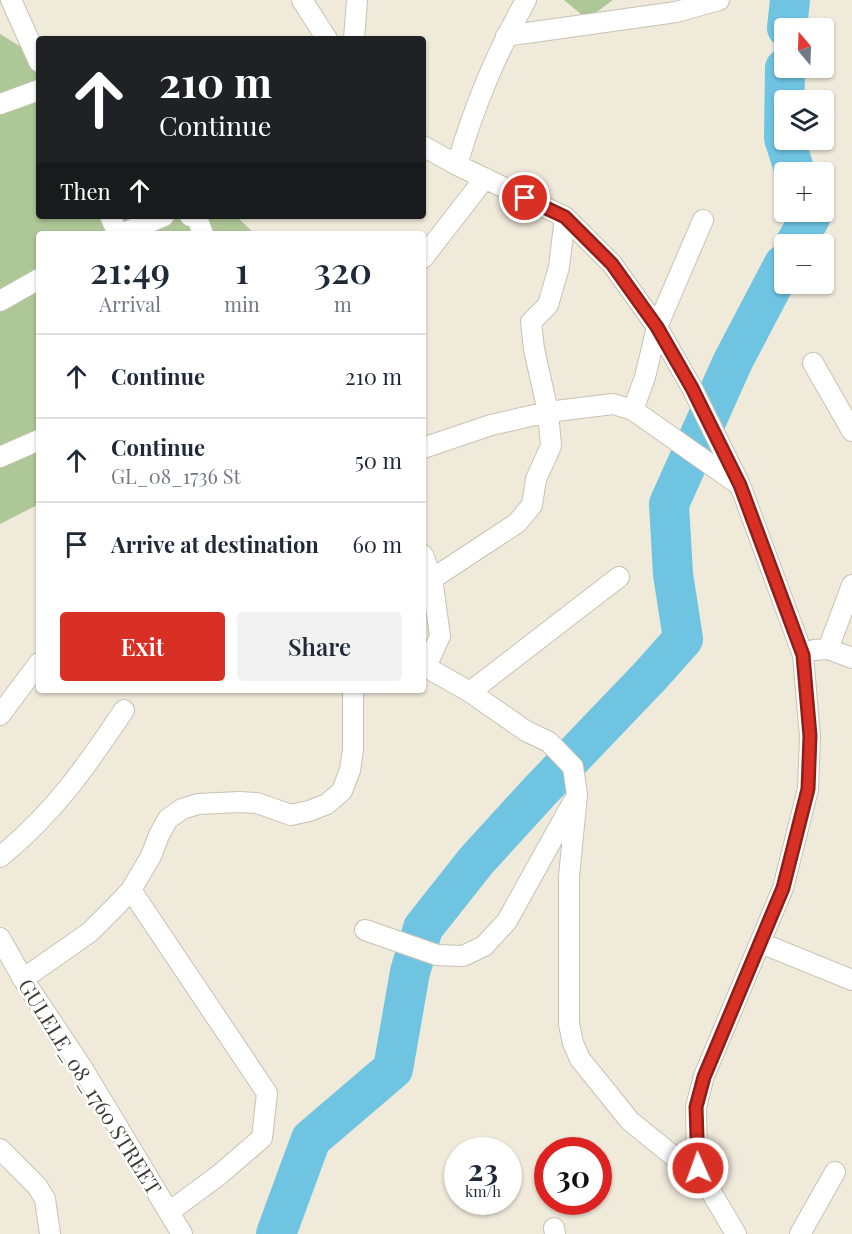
<!DOCTYPE html>
<meta charset="utf-8">
<style>
:root{--surface:#fff;--page:#f2f2f3;--text:#1f2937;--muted:#747a83;--line:#e0e1e3;--accent:#d93025}
body{margin:0;font-family:"Playfair Display",serif;background:var(--page);color:var(--text);height:100vh;display:flex;flex-direction:column;font-size:22px;white-space:nowrap}
*{box-sizing:border-box;margin:0}
p{font-size:20px;color:var(--muted)}
.icon{flex:none;width:33px;height:33px;fill:none;stroke:currentColor;stroke-width:2;stroke-linecap:round;stroke-linejoin:round}
.map{position:relative;flex:1;overflow:hidden}
.sheet{position:absolute;left:36px;top:231px;width:390px;height:462px;display:flex;flex-direction:column;background:var(--surface);border-radius:6px;box-shadow:0 2px 4px #0004}
.sheet>*{flex:none}
.hud{position:absolute;left:36px;top:36px;width:390px;height:183px;border-radius:6px;box-shadow:0 2px 4px #0004;background:#202124;color:#fff;overflow:hidden}
.needle{width:39px;rotate:341deg}
.controls{position:absolute;left:774px;top:18px;display:grid;gap:12px}
.controls a{display:grid;place-items:center;width:60px;height:60px;border-radius:6px;background:var(--surface);box-shadow:0 2px 4px #0004;font-size:30px}
.speed{position:absolute;left:444px;top:1137px;display:flex;gap:12px;font-size:30px;font-weight:700;text-align:center}
.speed>*{display:grid;place-content:center;width:78px;height:78px;border-radius:50%;background:var(--surface);box-shadow:0 2px 4px #0004;line-height:1}
.speed small{font-size:15px;font-weight:400}
.speed .limit{border:9px solid #d22;background:#fff;color:#111}
.pin{position:absolute;display:grid;place-items:center;width:51px;height:51px;color:#fff;margin:-26px;border:3px solid #fff;border-radius:50%;box-shadow:0 2px 6px #0007}
.me{position:absolute;width:66px;margin:-33px;rotate:358deg;stroke-linejoin:round;filter:drop-shadow(0 0 4px #0008)}
.turn{display:flex;align-items:center;gap:21px;height:126px;padding:0 24px;font-size:27px}
.turn .icon{width:78px;height:78px;stroke-width:2.5}
.turn b{display:block;font-size:42px;line-height:51px}
.then{display:flex;align-items:center;height:57px;padding:0 24px;background:#0003;gap:12px;font-size:22px}
.eta{display:flex;justify-content:space-evenly;align-items:center;height:102px;text-align:center}
.eta b{font-size:36px;font-weight:600;line-height:42px}
.button{display:flex;gap:12px;margin-top:auto;padding:12px 24px}
.button a{flex:1;height:69px;border-radius:6px;background:var(--accent);color:#fff;font-size:24px;font-weight:600;line-height:69px;text-align:center}
.button a+a{background:var(--page);color:var(--text)}
ul{padding:0;list-style:none}
li{display:flex;align-items:center;gap:18px;height:84px;padding:0 24px;border-top:2px solid var(--line)}
li div{flex:1}
li b{display:block;font-size:22px}
li em{font-style:normal}
.map>svg:first-child{display:block}
.green{fill:#aec796}
.lines{fill:none;stroke-linecap:round;stroke-linejoin:round}
.river{stroke:#6fc4e2;stroke-width:40}
.street-casing{stroke:#c7c2b3;stroke-width:22}
.street{stroke:#fff;stroke-width:20}
.route-casing{stroke:#8d1f18;stroke-width:15}
.route{stroke:#d93025;stroke-width:10}
.labels{text-anchor:middle;dominant-baseline:central;stroke-width:5;stroke-linejoin:round;paint-order:stroke}
.street-label{font-size:21px;fill:#3e3b36;stroke:#fff}
</style>
<div class="map">
<svg width="852" height="1234" viewBox="0 0 852 1234">
<rect width="100%" height="100%" fill="#f0eadb"/>
<path class="green" d="M564,0H613L587,19Z
M0,34L39,58V216H236L255,234H39V504L0,524Z"/>
<g class="lines">
<path class="river" d="M787,28L790,0
M785,68L784,138L795,172
M795,244L810,218L808,212
M276,1234L311,1139L393,1069L410,972L423,928L476,861L539,792L651,675L683,639L673,574L669,504L733,361L784,264"/>
<defs>
<path id="street" d="M11,0L39,62
M302,0L327,39
M506,36L676,12L719,0
M354,39L357,0
M0,104L39,90
M423,146L457,165L565,217L612,264L657,327L692,388L740,485L803,655L810,737L808,789L783,888L704,1076L696,1107L697,1168
M457,165C475,104 495,56 526,0
M110,216L118,234
M190,216L197,218L203,234
M121,234L164,216
M423,258L485,178
M0,301L39,279
M813,363L852,431
M633,410L645,377L657,327L703,220
M423,448L491,425L548,412L613,404L633,410L738,484
M0,457L39,440
M423,555L432,579L440,636L426,667
M432,579L517,523L532,505L536,479L551,446L548,412L534,349L531,322L548,305L559,267L565,217
M828,649L852,585
M814,650L828,649L852,658
M426,667L470,692L526,731L549,742L573,767L577,794L569,877V1024L573,1043L580,1059L630,1121L672,1155L697,1168L736,1234
M470,692L619,577
M0,715L39,663
M0,857C54,813 86,767 124,710
M131,890L267,1093L262,1138L219,1175L169,1212
M365,930L437,955L463,956L484,946L507,921L573,802
M0,938L23,979L81,1066L182,1234
M761,943L852,980
M23,979L90,932L116,906L131,890L151,856L159,835L168,819L182,809L198,804L239,802L257,803L291,815L309,811L327,804L342,791L350,770L353,750V690
M0,1149L37,1186L45,1199L50,1234
M554,1228L555,1234
M800,1234L835,1172"/>
</defs>
<use href="#street" class="street-casing"/>
<use href="#street" class="street"/>
</g>
<g class="lines">
<defs>
<path id="route" d="M525,198L565,217L612,264L657,327L692,388L740,485L803,655L810,736L808,789L783,888L704,1077L696,1107L698,1168"/>
</defs>
<use href="#route" class="route-casing"/>
<use href="#route" class="route"/>
</g>
<g class="labels">
<g class="street-label">
<text transform="translate(91 1086) rotate(58)">GULELE_08_1760 STREET</text>
</g>
</g>
</svg>
<div class="controls">
<a><svg class="needle" viewBox="-14 -14 28 28"><path d="M0-13l5 13h-10z" fill="#e53935"/><path d="M0 13l5-13h-10z" fill="#747a83"/></svg></a>
<a><svg class="icon" aria-label="layers" viewBox="0 0 24 24"><path d="M12 4l9 5-9 5-9-5zM3 14l9 5 9-5"/></svg></a>
<a>+</a>
<a>−</a>
</div>
<div class="speed"><div>23<small>km/h</small></div><div class="limit">30</div></div>
<div class="pin" style="left:525px;top:198px;background:#d93025"><svg class="icon" aria-label="arrive" viewBox="0 0 24 24"><path d="M6 21V4h12l-3 4 3 4H6"/></svg></div>
<svg class="me" style="left:698px;top:1168px" viewBox="-20 -20 40 40"><circle r="17" fill="#d93025" stroke="#fff" stroke-width="3"/><path d="M0-11L8 9 0 5-8 9z" fill="#fff"/></svg>
<div class="hud">
<div class="turn"><svg class="icon" aria-label="ahead" viewBox="0 0 24 24"><path d="M12 20V5M6 11l6-6 6 6"/></svg><div><b>210 m</b>Continue</div></div>
<div class="then">Then<svg class="icon" aria-label="ahead" viewBox="0 0 24 24"><path d="M12 20V5M6 11l6-6 6 6"/></svg></div>
</div>
<section class="sheet">
<div class="eta">
<div><b>21:49</b><p>Arrival</p></div>
<div><b>1</b><p>min</p></div>
<div><b>320</b><p>m</p></div>
</div>
<ul>
<li><svg class="icon" aria-label="ahead" viewBox="0 0 24 24"><path d="M12 20V5M6 11l6-6 6 6"/></svg><div><b>Continue</b></div><em>210 m</em></li>
<li><svg class="icon" aria-label="ahead" viewBox="0 0 24 24"><path d="M12 20V5M6 11l6-6 6 6"/></svg><div><b>Continue</b><p>GL_08_1736 St</p></div><em>50 m</em></li>
<li><svg class="icon" aria-label="arrive" viewBox="0 0 24 24"><path d="M6 21V4h12l-3 4 3 4H6"/></svg><div><b>Arrive at destination</b></div><em>60 m</em></li>
</ul>
<div class="button"><a>Exit</a><a>Share</a></div>
</section>
</div>
